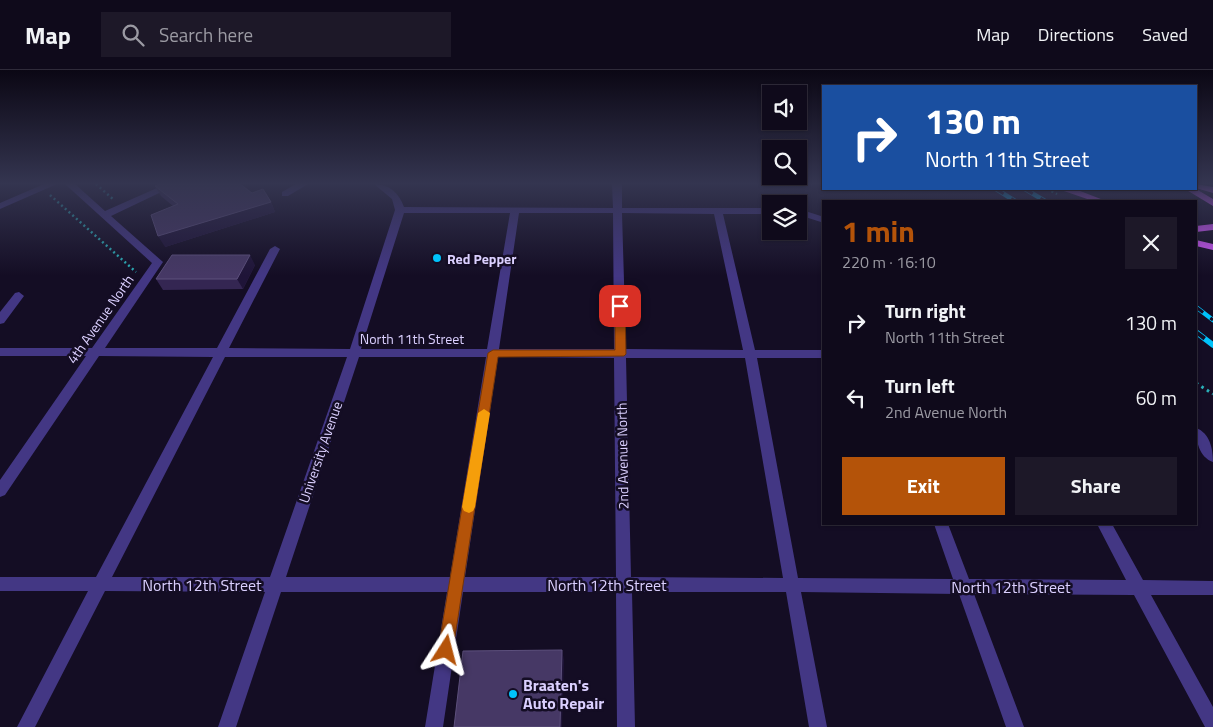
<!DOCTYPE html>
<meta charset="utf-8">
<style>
:root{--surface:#0f0a1b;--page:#1d1828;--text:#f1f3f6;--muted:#9b9aa3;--line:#2f2b3a;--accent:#b45309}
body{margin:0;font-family:"Titillium Web",sans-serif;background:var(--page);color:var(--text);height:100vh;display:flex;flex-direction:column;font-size:19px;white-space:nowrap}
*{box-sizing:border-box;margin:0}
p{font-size:16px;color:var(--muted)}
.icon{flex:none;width:28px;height:28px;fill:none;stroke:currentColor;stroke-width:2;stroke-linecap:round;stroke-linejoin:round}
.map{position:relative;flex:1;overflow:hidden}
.drawer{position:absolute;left:822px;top:130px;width:375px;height:325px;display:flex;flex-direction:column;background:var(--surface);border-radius:0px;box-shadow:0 1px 4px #0004,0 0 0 1px var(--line)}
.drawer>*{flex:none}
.guide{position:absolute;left:822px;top:15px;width:375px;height:105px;border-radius:0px;box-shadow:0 1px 4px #0004,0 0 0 1px var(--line);background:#1a4fa0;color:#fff;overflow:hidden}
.fabs{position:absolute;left:762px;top:15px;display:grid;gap:10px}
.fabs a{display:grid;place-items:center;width:45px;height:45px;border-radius:0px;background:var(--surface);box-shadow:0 1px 4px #0004,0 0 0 1px var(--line);font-size:25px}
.pin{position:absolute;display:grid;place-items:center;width:42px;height:42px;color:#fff;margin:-21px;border-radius:10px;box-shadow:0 2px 8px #0006}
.me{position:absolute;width:55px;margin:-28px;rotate:9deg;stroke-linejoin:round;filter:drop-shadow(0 0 4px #0008)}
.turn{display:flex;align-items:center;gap:18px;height:105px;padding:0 20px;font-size:22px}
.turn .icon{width:65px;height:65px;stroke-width:2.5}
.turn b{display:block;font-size:35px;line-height:42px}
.round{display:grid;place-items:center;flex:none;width:52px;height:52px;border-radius:0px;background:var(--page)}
.summary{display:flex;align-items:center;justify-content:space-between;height:85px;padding:0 20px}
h1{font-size:30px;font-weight:700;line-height:38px;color:var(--accent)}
.cta{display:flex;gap:10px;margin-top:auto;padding:10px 20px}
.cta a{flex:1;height:58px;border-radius:0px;background:var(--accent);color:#fff;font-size:20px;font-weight:700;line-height:58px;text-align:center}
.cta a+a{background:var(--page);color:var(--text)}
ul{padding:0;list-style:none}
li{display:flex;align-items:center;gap:15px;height:75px;padding:0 20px}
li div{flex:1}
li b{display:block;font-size:19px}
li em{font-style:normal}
header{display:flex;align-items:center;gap:30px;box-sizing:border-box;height:70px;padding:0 25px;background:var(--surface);border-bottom:1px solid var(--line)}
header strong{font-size:24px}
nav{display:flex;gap:28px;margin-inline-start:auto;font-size:18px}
.search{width:350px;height:45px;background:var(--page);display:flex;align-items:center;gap:12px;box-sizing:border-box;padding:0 18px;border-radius:0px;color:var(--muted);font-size:19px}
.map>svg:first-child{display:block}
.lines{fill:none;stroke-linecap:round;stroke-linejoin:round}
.path-far1{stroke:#2ab0b9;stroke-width:2.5;stroke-dasharray:2 3;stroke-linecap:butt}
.path{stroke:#2ab0b9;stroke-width:3;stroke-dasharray:2.5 4;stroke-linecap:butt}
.minor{fill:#433784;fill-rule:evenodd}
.major{fill:#d557ff;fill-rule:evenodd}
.rail-far1-casing{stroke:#00c3fb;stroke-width:4.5}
.rail-casing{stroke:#00c3fb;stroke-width:5.5}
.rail-far1{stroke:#140d24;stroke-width:3;stroke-dasharray:9;stroke-linecap:butt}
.rail{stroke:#140d24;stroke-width:4;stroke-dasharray:11;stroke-linecap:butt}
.wall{fill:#342652}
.shaded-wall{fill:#1f1438}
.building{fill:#463865;stroke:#5d507d}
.route{fill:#b45309;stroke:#753606}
.slow{fill:#f59e0b}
.poi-dot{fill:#00c3fb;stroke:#140d24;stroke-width:2}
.labels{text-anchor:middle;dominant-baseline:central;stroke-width:5;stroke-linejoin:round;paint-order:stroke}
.poi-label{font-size:14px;font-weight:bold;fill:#dbd0ff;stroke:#140d24;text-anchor:start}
.street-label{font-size:14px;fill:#dbd0ff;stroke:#140d24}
.near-street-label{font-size:16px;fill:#dbd0ff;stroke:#140d24}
.near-poi-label{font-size:16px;font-weight:bold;fill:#dbd0ff;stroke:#140d24;text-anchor:start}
</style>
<header>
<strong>Map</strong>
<div class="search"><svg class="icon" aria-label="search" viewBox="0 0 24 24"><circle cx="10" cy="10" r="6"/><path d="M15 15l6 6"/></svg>Search here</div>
<nav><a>Map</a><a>Directions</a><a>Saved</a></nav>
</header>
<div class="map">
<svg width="1213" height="657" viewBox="0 0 1213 657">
<rect width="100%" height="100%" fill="#140d24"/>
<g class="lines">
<path class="path-far1" d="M96,114L114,130
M1047,119L1057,124
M50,125L136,202"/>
<path class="path" d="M1196,313L1213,324"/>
<path class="minor" d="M44,114H57L0,139V133Z
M65,114H75L105,141L166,114H178L111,146L163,192L105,278H217L270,179L275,176L280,179L229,278L350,279L395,140L392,129L374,114C389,114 399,123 404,137L613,138L612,114H622V138H771V144H723L755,280H824V288H757L798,508L953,509L934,454H948L969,509L1126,510L1097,454H1112L1143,510L1213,511V525H1151L1213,637V657H1205L1134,525L974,524L1024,657H1006L959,524L801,522L827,657H809L786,522H632L635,657H617L616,522H463L443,657H425L447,522H281L236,657H218L265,522L105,521L35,657H17L88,521H0V507H96L213,287L99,286L5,425L0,427V410L86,286H0V278H92L152,193ZM404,143H510L487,279H361ZM519,143H613L614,279H499ZM622,143L714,144L743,280L626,279ZM225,287H347L270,507H112ZM359,287H486L450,507H286ZM498,287L614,288L616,507H465ZM626,288H745L783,508L631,507Z
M296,114H308L288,126H282V122Z
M799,139L824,147V153L799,145Z
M19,222L24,226L4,253L0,254V242L15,223Z
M1196,358C1210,363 1213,379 1213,392C1199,387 1196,371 1196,358Z"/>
<path class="major" d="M1196,114L1213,117V123L1196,118Z
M1063,119H1075L1106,131H1093L1064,121Z
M1185,119H1196L1213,129V136Z
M1213,154V160L1196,162V156Z
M1196,170L1213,174V180L1196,176Z"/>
<defs>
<path id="rail-far1" d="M996,119L1015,131
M1025,119L1045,131
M1196,237L1213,250"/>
<path id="rail" d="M1196,262L1213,275"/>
</defs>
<use href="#rail-far1" class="rail-far1-casing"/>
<use href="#rail" class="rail-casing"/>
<use href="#rail-far1" class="rail-far1"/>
<use href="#rail" class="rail"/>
</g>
<path class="wall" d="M155,116L252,123L271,132L275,142L165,177L173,136L161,126Z
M255,195L243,219L163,220L156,209Z"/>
<path class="shaded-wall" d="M271,132L275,142L165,177L158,166Z
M250,185L255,195L243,219L237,209Z
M562,580L564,590L562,657H560Z"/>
<path class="building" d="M159,114H240L252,123L263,119L271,132L158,166L151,145L178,134L155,116Z
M172,185H250L237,209H156Z
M562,580L560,657H454L463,581Z"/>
<linearGradient id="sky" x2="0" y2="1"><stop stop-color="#0b0714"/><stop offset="0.55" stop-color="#343550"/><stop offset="1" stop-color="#343550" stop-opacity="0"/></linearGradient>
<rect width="1213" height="206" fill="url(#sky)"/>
<path class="route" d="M620,233L625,236L626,284L624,286L498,287L453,580L451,585L446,587L441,585L438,580L488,283L493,280H615V236Z"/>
<path class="slow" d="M484,339L490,343L475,437L473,441L469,443L464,441L462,437L478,343Z"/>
<g class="poi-dot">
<circle cx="437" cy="188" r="5"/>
<circle cx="513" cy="624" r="5"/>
</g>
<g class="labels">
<g class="poi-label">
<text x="447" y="188">Red Pepper</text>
</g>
<g class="street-label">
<text transform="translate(100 249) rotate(-55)">4th Avenue North</text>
<text x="412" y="268">North 11th Street</text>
<text transform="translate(320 382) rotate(-71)">University Avenue</text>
<text transform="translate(622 386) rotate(-91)">2nd Avenue North</text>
</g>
<g class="near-street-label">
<text x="202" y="515">North 12th Street</text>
<text x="607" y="515">North 12th Street</text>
<text x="1011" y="517">North 12th Street</text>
</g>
<g class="near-poi-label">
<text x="523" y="615">Braaten's<tspan x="523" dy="18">Auto Repair</tspan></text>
</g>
</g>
</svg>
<div class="fabs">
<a><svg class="icon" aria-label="sound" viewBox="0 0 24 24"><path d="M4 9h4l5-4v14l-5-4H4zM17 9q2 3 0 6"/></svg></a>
<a><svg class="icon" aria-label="search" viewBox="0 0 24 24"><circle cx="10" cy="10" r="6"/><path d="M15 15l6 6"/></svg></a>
<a><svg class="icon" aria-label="layers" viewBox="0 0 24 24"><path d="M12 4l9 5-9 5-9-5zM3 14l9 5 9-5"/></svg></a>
</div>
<div class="pin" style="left:620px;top:236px;background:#d93025"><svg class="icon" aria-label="arrive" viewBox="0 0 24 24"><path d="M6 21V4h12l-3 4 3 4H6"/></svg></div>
<svg class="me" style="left:446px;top:580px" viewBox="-20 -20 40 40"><path d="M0-17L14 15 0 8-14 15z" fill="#b45309" stroke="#fff" stroke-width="4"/></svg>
<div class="guide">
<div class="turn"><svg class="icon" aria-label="right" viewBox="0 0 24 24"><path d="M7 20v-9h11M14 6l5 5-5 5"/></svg><div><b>130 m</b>North 11th Street</div></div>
</div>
<section class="drawer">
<div class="summary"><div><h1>1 min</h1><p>220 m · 16:10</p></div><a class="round"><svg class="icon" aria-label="close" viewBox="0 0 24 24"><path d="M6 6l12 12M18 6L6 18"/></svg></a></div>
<ul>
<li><svg class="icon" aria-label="right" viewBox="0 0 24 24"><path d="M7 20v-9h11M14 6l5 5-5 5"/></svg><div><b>Turn right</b><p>North 11th Street</p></div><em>130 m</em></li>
<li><svg class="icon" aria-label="left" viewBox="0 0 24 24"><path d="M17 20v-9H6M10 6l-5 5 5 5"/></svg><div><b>Turn left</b><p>2nd Avenue North</p></div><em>60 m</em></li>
</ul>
<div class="cta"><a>Exit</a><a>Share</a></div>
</section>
</div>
